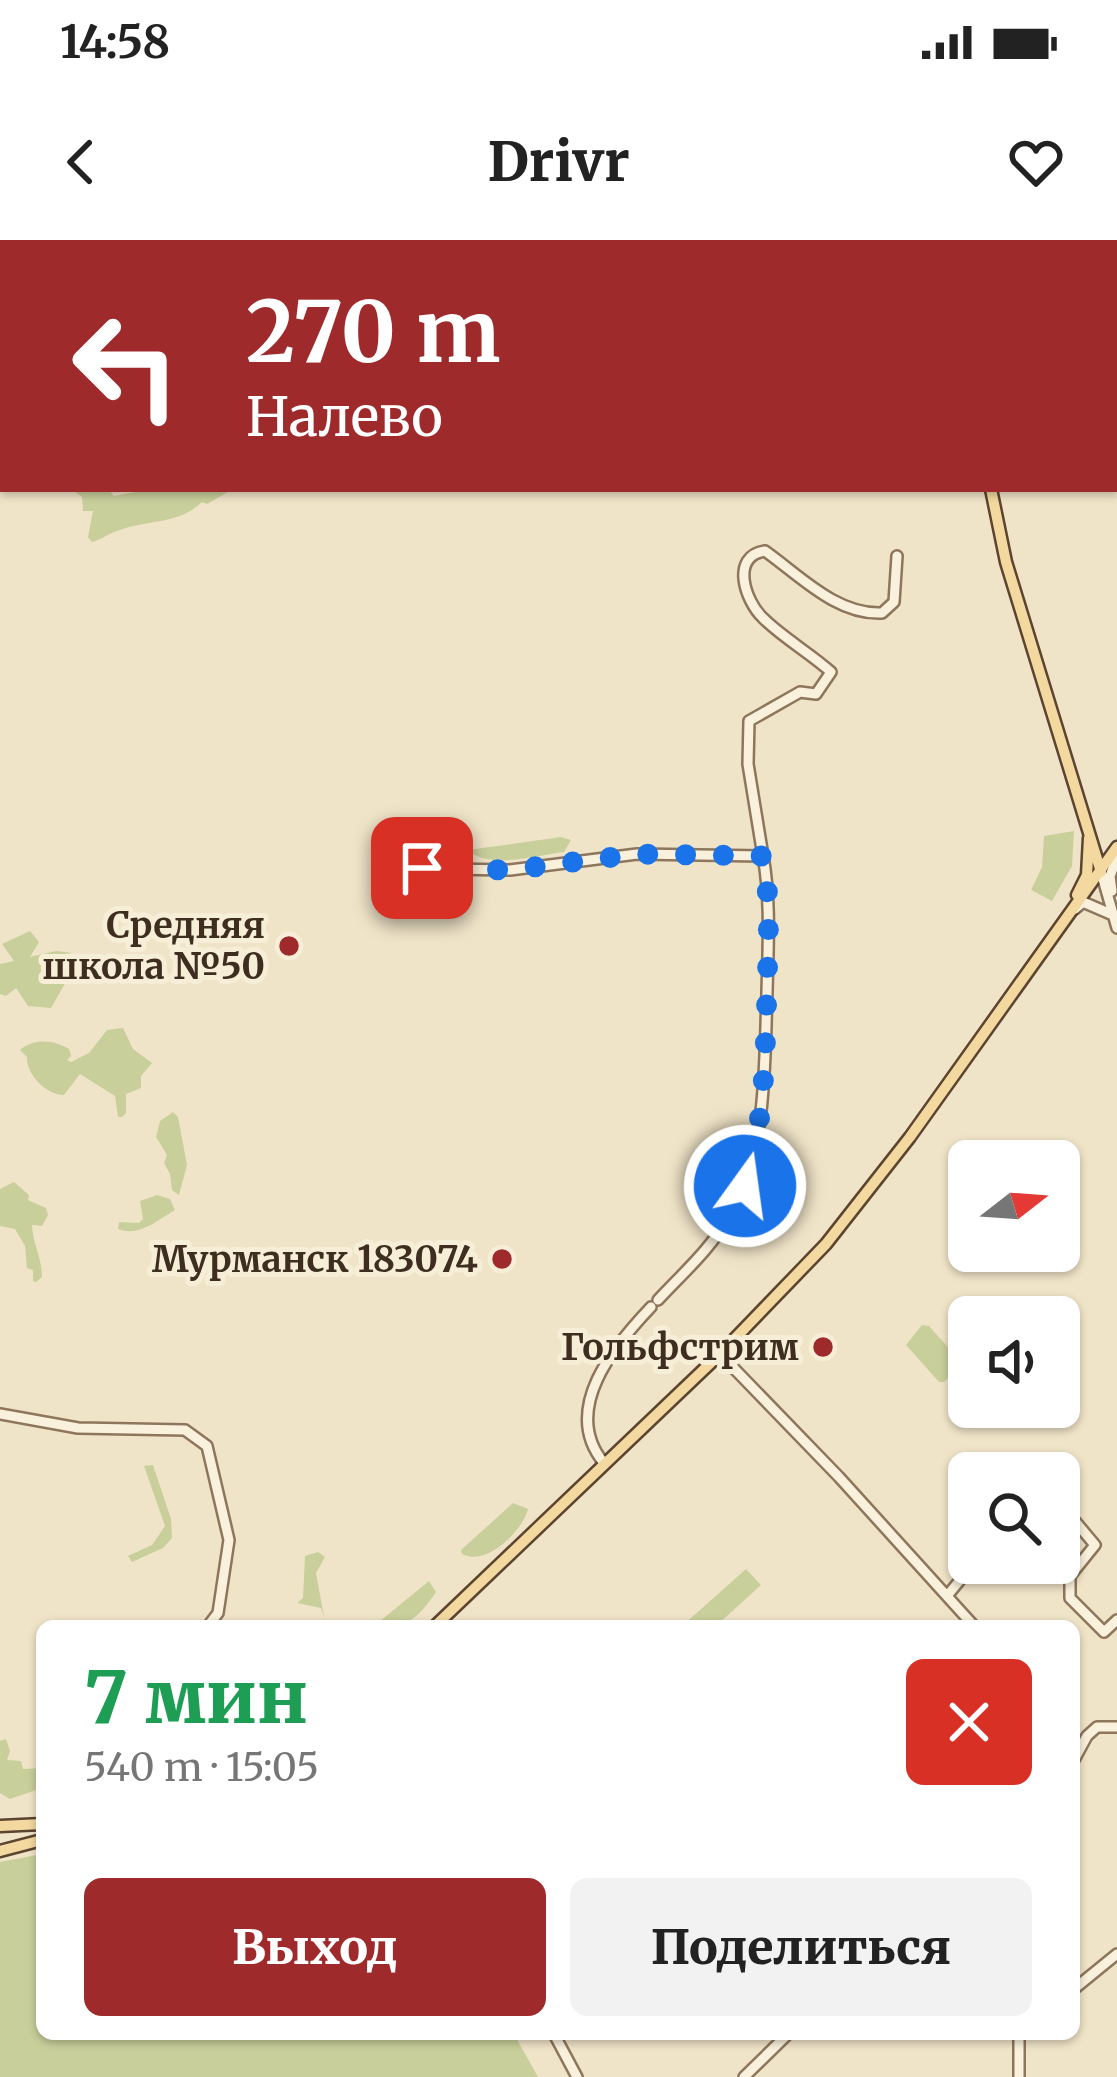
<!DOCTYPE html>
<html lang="ru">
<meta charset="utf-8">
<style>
:root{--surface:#fff;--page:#f2f2f2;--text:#222;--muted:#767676;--accent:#9e2a2b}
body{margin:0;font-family:Merriweather,serif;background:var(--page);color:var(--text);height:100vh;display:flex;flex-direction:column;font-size:45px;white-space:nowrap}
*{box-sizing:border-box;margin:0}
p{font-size:39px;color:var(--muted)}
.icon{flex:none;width:66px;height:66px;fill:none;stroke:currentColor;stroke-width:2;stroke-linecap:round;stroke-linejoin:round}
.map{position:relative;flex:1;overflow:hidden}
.details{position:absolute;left:36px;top:1380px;width:1044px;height:420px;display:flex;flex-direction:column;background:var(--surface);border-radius:18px;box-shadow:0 3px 9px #0004}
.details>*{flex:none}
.guide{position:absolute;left:0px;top:0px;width:1119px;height:252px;box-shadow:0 3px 9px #0004;background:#9e2a2b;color:#fff;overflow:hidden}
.needle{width:78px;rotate:73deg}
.buttons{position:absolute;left:948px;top:900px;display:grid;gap:24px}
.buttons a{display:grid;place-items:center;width:132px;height:132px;border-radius:18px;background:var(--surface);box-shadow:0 3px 9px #0004;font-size:60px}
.pin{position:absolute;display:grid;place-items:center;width:102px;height:102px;color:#fff;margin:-51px;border-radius:24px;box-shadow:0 6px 18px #0006}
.me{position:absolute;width:132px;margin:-66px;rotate:14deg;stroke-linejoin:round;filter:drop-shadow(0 0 9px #0008)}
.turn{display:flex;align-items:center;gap:42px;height:252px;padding:0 48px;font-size:54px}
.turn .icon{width:156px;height:156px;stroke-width:2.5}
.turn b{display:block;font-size:84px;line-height:102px}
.round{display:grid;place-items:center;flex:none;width:126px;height:126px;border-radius:18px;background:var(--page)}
.overview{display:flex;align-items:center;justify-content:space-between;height:204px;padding:0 48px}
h1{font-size:72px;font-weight:800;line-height:90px;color:#1e9e55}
.action{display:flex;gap:24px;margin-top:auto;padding:24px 48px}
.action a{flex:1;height:138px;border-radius:18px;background:var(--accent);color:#fff;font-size:48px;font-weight:800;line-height:138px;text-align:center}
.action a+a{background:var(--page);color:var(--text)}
.status{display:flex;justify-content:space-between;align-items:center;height:84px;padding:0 60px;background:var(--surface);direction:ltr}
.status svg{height:33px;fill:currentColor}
header{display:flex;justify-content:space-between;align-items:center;height:156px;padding:0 48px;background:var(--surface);font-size:54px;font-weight:800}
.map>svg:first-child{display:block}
.green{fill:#c9cf9b}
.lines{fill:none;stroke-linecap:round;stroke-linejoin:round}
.minor-casing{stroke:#8d765c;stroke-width:14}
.major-casing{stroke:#5b4430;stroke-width:15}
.minor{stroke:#faf1dc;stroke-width:9}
.major{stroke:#f3d9a0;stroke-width:10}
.route{stroke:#1a73e8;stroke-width:21;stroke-dasharray:0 37.8}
.poi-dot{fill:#9e2a2b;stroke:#f7eed8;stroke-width:4.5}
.labels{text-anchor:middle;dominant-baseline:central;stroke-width:10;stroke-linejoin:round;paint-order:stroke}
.poi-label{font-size:36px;font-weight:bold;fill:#3d2e20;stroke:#f7eed8;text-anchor:end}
</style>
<div class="status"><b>14:58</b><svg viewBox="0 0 49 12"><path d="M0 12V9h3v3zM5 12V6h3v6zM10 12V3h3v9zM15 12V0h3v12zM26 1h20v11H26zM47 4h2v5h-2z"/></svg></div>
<header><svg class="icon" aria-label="back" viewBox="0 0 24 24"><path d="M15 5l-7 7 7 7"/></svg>Drivr<svg class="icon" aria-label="heart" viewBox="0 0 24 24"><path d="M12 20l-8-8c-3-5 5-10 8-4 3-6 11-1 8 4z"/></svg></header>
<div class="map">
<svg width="1117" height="1837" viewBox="0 0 1117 1837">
<rect width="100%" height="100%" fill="#f0e4c8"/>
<path class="green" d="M71,249H108L114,256L151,249H227L228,252L207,264L202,262C178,285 150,279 120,290C109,293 103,299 92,302L88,297L93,271H83L82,257Z
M1074,591L1072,626L1052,661L1031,650L1042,627L1044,596Z
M561,597L571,600L564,612C538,615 487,630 468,610Z
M30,691L39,702L30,717L56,711L72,713L48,717L47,738L54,737L53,727L59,722L67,740L51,768L28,766L16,748L6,756L0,754V724L14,721L2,704Z
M123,788L133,809L152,823L141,836V848L126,854V873L122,877H118L115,856L80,834L64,855C46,855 26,834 27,817L20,810C35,798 53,800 69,809L71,816L67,820L71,822L89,813L107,790Z
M173,872L178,877L187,925L179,955L172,950L170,934L164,923L167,915L156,897L160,881Z
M14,942L29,955L28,960L46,968L48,975L42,986L32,985C33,1006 42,1017 42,1037L36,1042L33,1041V1030L27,1028L25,1006L15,989L0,986V949Z
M157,955L170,959L175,970C156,981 140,997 118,989L119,982L139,983L143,979L140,961Z
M922,1085L929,1086L962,1123L944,1142H939L906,1105Z
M153,1225L171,1279L172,1298L163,1308L132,1322L128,1316L152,1305L165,1286L144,1226Z
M513,1263L528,1269L526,1275C517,1295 486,1326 462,1314L461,1310Z
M318,1312L325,1317L316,1333L325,1382L331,1386H327L321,1368L297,1363L303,1358L305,1316Z
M746,1329L761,1345L716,1386H682Z
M429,1341L436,1352C416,1381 409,1386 374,1386Z
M6,1499L10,1511L7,1520L21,1521L23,1529L42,1528V1548L10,1559L0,1553V1501Z
M42,1614V1794H514L538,1837H0V1622Z"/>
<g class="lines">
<defs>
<path id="minor" d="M306,0L312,3
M1116,119H1117
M763,616L748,524L749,481L800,452L816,454L831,432C810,413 783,398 763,378C745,361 730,316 765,311C799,335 836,375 882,373L894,362L897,316
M386,628L510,630L637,614L763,616C771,660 768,708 767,753C764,830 768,907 729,976C711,1009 683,1033 658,1060
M1101,632L1117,688
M1112,651L1110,636L1117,618
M1075,669L1083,662L1113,675
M720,1114L839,1237L974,1386
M0,1174L78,1188L185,1190L207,1206L229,1300L218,1373L208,1386
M604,1223C560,1170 614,1106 651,1067
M1059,1262L1095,1305L1070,1336V1358L1104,1392L1117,1380
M947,1356L974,1323
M1087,1496L1097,1487H1117
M1074,1520L1087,1496
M1074,1749L1117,1714
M554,1794L577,1837
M1019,1794V1837
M744,1837L788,1794"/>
<path id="major" d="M978,3L979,0
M991,249L1006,322L1101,632
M1077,655L1087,635L1089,598
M435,1386L720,1114L826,1004L910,897L1117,607
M0,1586L42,1584
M0,1611L42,1600"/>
</defs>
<use href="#minor" class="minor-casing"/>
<use href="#major" class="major-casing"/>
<use href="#minor" class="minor"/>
<use href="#major" class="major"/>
</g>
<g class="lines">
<path class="route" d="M422,628L510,630L637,614L763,616C771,659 768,705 767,749C765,816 765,881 745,946"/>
</g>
<g class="poi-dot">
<circle cx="289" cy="706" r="12"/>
<circle cx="502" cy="1019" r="12"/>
<circle cx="823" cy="1107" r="12"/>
</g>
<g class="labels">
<g class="poi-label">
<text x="265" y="685">Средняя<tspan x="265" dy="41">школа №50</tspan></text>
<text x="478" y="1019">Мурманск 183074</text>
<text x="799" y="1107">Гольфстрим</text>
</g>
</g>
</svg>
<div class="buttons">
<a><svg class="needle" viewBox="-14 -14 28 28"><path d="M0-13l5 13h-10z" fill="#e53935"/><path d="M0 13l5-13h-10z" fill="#767676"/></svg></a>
<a><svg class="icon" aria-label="sound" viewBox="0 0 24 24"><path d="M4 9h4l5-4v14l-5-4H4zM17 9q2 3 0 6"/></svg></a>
<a><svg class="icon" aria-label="search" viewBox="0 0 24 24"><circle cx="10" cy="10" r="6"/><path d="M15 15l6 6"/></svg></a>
</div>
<div class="pin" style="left:422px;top:628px;background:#d93025"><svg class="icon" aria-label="arrive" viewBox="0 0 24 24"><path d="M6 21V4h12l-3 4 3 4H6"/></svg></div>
<svg class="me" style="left:745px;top:946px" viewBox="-20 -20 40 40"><circle r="17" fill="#1a73e8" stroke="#fff" stroke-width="3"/><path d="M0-11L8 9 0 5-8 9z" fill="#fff"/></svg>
<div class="guide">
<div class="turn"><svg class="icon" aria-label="left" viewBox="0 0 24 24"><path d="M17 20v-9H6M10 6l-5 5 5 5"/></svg><div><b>270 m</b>Налево</div></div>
</div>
<section class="details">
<div class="overview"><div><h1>7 мин</h1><p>540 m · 15:05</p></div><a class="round" style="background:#d93025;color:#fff"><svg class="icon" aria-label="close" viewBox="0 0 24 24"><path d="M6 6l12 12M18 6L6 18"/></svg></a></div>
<div class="action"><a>Выход</a><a>Поделиться</a></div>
</section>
</div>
